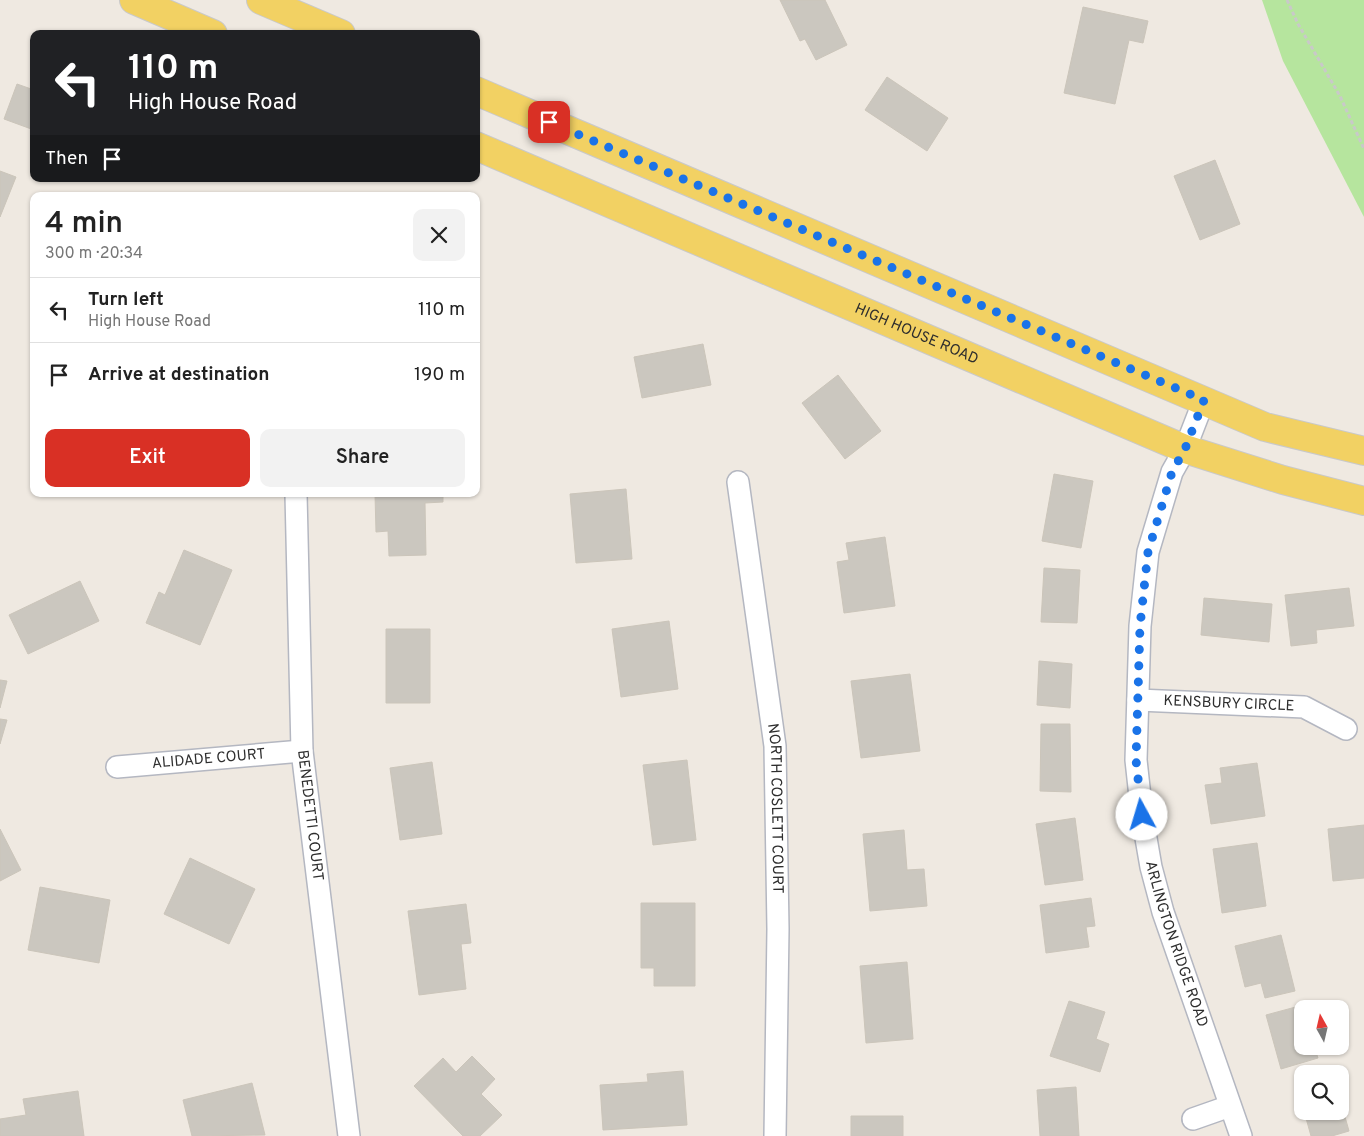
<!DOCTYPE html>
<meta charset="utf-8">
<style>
:root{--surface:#fff;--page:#f2f2f2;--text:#222;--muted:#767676;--line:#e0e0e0;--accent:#d93025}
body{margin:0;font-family:Overpass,sans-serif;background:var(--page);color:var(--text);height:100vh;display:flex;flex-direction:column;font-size:19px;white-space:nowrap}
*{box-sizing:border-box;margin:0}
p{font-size:16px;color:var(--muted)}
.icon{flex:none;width:28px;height:28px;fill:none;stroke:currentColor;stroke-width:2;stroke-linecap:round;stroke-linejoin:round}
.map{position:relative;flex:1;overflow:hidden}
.drawer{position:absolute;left:30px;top:192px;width:450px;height:305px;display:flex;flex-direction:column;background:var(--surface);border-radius:10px;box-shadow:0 1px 4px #0004}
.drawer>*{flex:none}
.hud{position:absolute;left:30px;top:30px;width:450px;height:152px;border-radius:10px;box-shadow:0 1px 4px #0004;background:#202124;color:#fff;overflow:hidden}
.needle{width:32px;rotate:352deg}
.fabs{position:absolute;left:1294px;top:1000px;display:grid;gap:10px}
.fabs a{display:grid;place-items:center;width:55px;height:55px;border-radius:10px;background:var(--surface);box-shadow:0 1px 4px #0004;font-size:25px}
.pin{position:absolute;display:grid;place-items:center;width:42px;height:42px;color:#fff;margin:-21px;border-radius:10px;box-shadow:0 2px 8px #0006}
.me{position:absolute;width:55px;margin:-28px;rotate:354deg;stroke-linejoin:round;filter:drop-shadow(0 0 4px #0008)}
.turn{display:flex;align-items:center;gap:18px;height:105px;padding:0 15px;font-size:22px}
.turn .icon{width:65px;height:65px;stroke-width:2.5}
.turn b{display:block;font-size:35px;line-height:42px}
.then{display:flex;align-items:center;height:48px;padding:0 15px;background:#0003;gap:10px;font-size:19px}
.round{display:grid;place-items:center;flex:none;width:52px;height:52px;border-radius:10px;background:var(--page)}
.head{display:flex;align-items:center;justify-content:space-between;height:85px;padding:0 15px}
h1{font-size:30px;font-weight:600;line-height:38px}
.primary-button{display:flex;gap:10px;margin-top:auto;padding:10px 15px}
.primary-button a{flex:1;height:58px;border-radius:10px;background:var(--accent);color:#fff;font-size:20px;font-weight:600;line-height:58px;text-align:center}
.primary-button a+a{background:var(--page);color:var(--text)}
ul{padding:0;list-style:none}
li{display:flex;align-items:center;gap:15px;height:65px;padding:0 15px;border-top:1px solid var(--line)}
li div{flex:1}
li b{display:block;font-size:19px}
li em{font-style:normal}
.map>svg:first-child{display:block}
.green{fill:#b6e59e}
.building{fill:#cbc7bf;stroke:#cbc5ba}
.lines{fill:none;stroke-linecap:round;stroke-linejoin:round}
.minor-casing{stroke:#b4b7c1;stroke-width:24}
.primary-casing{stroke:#c9c9c9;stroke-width:30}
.path{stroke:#c9c9c9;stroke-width:3;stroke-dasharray:4 2.5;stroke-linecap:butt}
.minor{stroke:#fff;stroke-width:21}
.primary{stroke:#f2d163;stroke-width:28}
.route{stroke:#1a73e8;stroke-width:9;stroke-dasharray:0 16.2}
.labels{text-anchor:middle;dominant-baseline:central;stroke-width:4;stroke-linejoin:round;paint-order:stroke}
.street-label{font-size:15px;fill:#2e2e2e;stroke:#fff}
</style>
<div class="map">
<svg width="1364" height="1136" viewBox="0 0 1364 1136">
<rect width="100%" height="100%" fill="#efe9e1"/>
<path class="green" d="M1262,0H1364V217L1283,61Z"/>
<path class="building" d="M780,0H825L847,45L816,60L805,39L800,41Z
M1083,7L1148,21L1143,43L1129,40L1115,104L1064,93Z
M887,77L948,118L927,151L865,110Z
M17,84L34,90V130L4,119Z
M1215,160L1240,224L1200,240L1174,176Z
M0,171L16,177L0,217Z
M703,344L711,385L642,398L634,357Z
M838,375L881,431L845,459L802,403Z
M1054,474L1093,481L1081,548L1042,541Z
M626,489L632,559L576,563L570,494Z
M375,494H443V502L425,503L426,555L389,556L388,531L376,532Z
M885,537L895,606L844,613L837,562L849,560L846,543Z
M184,550L232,570L200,645L146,623L159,592L165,595Z
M1044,568L1080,570L1077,623L1041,622Z
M80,581L99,621L28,654L9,615Z
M1349,588L1354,626L1316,630L1317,643L1291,646L1285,595Z
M1204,598L1272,604L1269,642L1201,635Z
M669,621L678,689L621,697L612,629Z
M386,629H430V703H386Z
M1039,661L1072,664L1070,708L1037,705Z
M910,674L920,751L861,758L851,681Z
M0,680L7,681L0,708Z
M0,719L7,720L0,744Z
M1041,724H1070L1071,792L1040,791Z
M687,760L696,840L653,845L643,765Z
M432,762L442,834L400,840L390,768Z
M1257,763L1265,816L1211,824L1205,785L1222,783L1220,768Z
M1075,818L1083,880L1045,885L1036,824Z
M1364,825V878L1333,881L1328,829Z
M0,829L21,870L0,881Z
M904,830L907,870L924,869L927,906L870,911L863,834Z
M1257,843L1266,906L1222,913L1213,849Z
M190,858L255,889L229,944L164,914Z
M40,887L110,900L99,963L28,950Z
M1091,898L1095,926L1086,927L1089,947L1046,953L1040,905Z
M641,903H695V986H654V968H641Z
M466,904L471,943L461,944L466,989L419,995L408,911Z
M1281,935L1295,991L1265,998L1261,983L1245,987L1235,946Z
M907,962L913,1039L866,1043L860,966Z
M1069,1001L1105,1012L1096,1039L1109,1044L1100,1072L1050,1056Z
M1303,1005L1302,1046H1314L1318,1058L1281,1069L1266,1015Z
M472,1056L495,1079L481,1094L502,1115L480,1136H463L414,1086L443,1058L456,1072Z
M1332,1069L1333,1074H1316Z
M683,1071L687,1125L603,1130L600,1085L648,1082L647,1074Z
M1302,1077V1107L1295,1080Z
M252,1083L265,1135L192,1136L183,1100Z
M1076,1087L1079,1136H1040L1037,1090Z
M78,1091L84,1136H0V1119L26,1115L23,1099Z
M1340,1099L1349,1131L1332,1136H1311L1304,1111H1340Z
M851,1116H903V1136H851Z"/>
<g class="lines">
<defs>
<g id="minor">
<path id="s1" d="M1204,400L1185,449L1172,472L1148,552L1140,626L1136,760L1142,815L1151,867L1163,912L1241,1136"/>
<path id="s2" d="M738,482L775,746L778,929L775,1136"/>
<path id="s3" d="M296,494L302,751L349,1136"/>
<path id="s4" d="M1138,700L1304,707L1346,729"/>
<path id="s5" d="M117,767L302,751"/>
<path d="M1193,1119L1230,1106"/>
</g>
<g id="primary">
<path d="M134,0L213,34"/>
<path d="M261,0L341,34"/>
<path d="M476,91L1265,427L1364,451"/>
<path id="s6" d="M476,146L1185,449L1283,480L1364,501"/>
</g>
</defs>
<use href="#minor" class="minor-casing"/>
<use href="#primary" class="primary-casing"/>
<path class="path" d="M1287,0L1298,24L1340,96L1364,149"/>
<use href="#minor" class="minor"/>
<use href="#primary" class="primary"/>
</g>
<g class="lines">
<path class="route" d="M549,122L1204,400L1185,449L1172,472L1148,552L1140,626L1136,760L1142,815"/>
</g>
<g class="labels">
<g class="street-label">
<text stroke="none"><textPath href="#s6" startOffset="479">HIGH HOUSE ROAD</textPath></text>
<text stroke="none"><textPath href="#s4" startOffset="91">KENSBURY CIRCLE</textPath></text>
<text stroke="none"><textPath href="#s5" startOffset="92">ALIDADE COURT</textPath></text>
<text stroke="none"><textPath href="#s2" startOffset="329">NORTH COSLETT COURT</textPath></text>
<text stroke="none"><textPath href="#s3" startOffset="322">BENEDETTI COURT</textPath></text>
<text stroke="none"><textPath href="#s1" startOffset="560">ARLINGTON RIDGE ROAD</textPath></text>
</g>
</g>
</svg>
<div class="fabs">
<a><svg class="needle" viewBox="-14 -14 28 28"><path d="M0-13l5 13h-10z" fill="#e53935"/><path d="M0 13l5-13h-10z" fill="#767676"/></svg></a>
<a><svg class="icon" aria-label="search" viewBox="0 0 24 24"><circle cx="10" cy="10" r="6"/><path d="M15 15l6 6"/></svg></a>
</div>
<div class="pin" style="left:549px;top:122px;background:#d93025"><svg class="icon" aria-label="arrive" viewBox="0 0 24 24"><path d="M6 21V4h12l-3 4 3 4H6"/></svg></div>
<svg class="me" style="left:1142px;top:815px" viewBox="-20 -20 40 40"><circle r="19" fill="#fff"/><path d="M0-13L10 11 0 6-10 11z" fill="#1a73e8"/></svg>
<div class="hud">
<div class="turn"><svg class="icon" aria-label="left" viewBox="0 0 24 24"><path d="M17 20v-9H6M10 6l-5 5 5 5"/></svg><div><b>110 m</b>High House Road</div></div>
<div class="then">Then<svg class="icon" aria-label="arrive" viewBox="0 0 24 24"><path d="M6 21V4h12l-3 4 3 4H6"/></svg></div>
</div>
<section class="drawer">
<div class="head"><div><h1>4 min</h1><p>300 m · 20:34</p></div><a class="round"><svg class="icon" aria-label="close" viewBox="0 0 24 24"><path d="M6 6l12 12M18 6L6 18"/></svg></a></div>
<ul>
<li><svg class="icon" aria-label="left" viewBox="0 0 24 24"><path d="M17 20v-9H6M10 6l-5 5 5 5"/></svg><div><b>Turn left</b><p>High House Road</p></div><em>110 m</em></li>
<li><svg class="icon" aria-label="arrive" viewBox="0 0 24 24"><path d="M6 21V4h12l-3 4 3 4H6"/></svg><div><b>Arrive at destination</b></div><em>190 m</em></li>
</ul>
<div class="primary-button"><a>Exit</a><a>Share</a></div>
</section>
</div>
